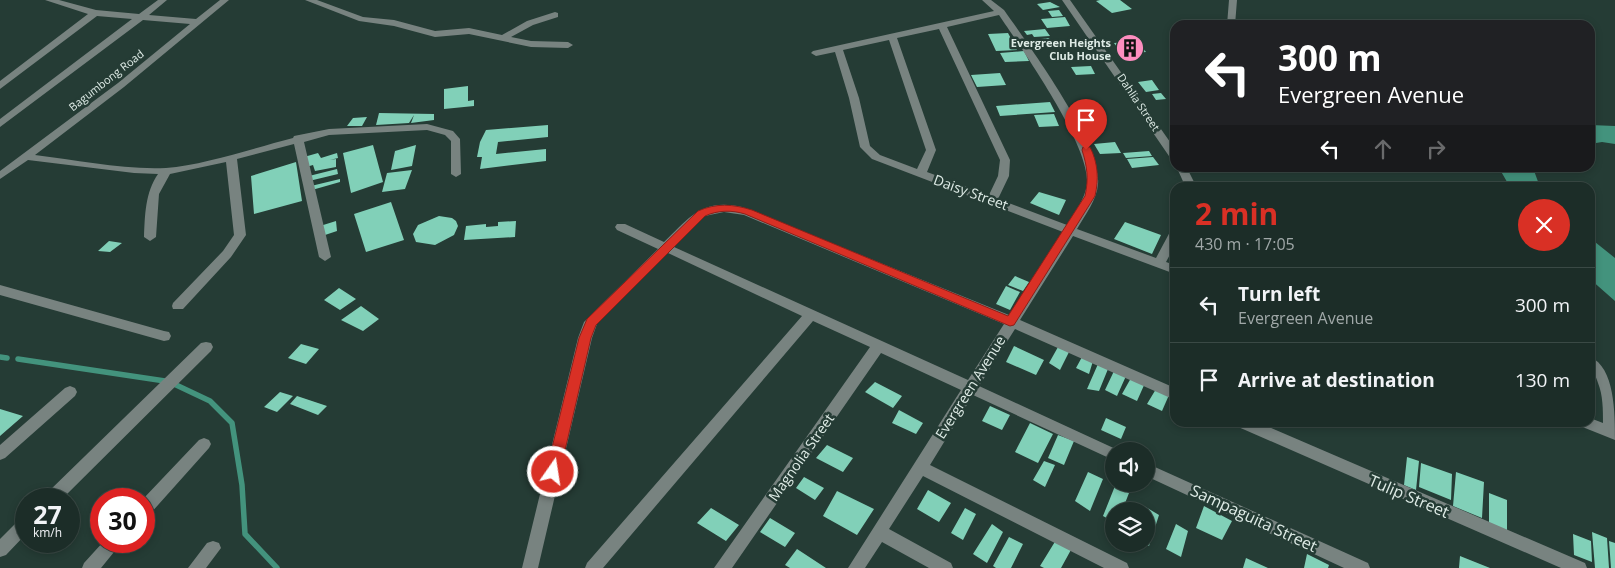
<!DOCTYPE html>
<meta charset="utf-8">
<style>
:root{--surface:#1c2d28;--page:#293934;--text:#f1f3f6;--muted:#a0a8a8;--line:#3a4945;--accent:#d93025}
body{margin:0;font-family:"Open Sans",sans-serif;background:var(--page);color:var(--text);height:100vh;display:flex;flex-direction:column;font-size:19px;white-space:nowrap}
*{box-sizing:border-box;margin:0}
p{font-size:16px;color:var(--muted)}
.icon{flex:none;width:28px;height:28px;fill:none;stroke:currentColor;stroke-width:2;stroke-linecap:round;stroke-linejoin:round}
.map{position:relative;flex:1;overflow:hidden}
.details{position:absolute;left:1170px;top:182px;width:425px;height:245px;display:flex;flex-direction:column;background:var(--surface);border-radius:15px;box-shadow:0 2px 8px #0003,0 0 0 1px var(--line)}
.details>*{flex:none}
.guide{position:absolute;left:1170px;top:20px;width:425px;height:152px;border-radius:15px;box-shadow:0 2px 8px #0003,0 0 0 1px var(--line);background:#202124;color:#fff;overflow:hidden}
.tools{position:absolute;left:1105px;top:442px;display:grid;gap:10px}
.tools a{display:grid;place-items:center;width:50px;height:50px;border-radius:50%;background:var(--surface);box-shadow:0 2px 8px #0003,0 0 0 1px var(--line);font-size:25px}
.speed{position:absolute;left:15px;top:488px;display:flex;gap:10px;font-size:25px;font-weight:700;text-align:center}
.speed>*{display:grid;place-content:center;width:65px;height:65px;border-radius:50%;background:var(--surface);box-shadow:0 2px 8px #0003,0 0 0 1px var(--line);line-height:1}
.speed small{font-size:12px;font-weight:400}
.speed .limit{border:8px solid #d22;background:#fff;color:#111}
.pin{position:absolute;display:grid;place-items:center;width:42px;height:42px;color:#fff;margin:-51px -21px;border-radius:50% 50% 50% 0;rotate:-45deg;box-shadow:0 0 5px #0007}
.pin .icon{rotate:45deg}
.me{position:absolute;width:55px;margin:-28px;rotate:13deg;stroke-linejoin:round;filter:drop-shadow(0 0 4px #0008)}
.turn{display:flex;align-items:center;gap:18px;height:105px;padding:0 25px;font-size:22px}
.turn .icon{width:65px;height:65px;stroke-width:2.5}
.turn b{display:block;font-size:35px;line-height:42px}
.lanes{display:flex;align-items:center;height:48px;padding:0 25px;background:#0003;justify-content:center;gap:25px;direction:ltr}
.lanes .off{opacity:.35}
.round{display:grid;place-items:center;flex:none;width:52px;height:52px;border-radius:26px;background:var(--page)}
.headline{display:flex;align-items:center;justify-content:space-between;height:85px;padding:0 25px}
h1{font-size:30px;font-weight:700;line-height:38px;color:var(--accent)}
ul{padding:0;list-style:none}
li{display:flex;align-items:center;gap:15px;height:75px;padding:0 25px;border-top:1px solid var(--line)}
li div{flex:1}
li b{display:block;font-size:19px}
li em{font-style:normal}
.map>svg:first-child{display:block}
.water{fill:#43937d}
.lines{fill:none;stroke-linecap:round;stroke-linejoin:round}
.stream{stroke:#43937d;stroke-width:5.5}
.building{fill:#81d0b8}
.minor{fill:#788380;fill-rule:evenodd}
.route{fill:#d93025;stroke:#8d1f18}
.labels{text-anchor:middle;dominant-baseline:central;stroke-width:5;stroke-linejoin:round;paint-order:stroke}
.far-poi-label{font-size:11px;font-weight:bold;fill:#deebe6;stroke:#253c35;text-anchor:end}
.far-street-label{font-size:11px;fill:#deebe6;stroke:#253c35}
.street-label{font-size:14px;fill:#deebe6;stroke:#253c35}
.near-street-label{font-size:16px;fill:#deebe6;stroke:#253c35}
</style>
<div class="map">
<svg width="1615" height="568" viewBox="0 0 1615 568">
<rect width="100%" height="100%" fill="#253c35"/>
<path class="water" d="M1590,125L1615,126V144L1602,142L1590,144Z
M1499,168H1533L1540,187H1510Z
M1590,238L1615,258V301L1590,279Z"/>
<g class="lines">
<path class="stream" d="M0,357L7,358
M18,359L165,381
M174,384L210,401L232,423L242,485L245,534L277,568"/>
</g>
<path class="building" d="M1100,0H1120L1132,9L1112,13L1096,1Z
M1050,2L1060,7L1043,10L1037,4Z
M1059,10L1063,16L1052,17L1048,11Z
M1065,17L1070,26L1047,28L1041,19Z
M1045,29L1050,36L1034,37L1032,34L1027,35L1024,31Z
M1008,33L1017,50L996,51L988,34Z
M1049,38L1053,46L1036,47L1032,40Z
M1135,38L1146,52L1122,54L1114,43L1126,42L1124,39Z
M1024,51L1029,61L1005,62L1000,53Z
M1091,66L1095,74L1076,75L1071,67Z
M1000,73L1006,85L977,87L971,75Z
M1152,80L1159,90L1146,92L1138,82Z
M468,86V101L474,100V106L444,109V89Z
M1161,93L1166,99L1156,100L1152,94Z
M1050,102L1055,112L1000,116L996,106Z
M379,113L434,114V120L411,123L414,115L409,123L376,125Z
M1054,114L1059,126L1039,127L1034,115Z
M367,117L362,126H347L353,118Z
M548,125V137L498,142L496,154L546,149V161L480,169L482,157H477L480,142L486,130Z
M1115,142L1121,153L1100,154L1094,144Z
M373,145L383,182L351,193L343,153Z
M416,145L412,166L391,170L395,151Z
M1149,151L1152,156L1126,158L1123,153Z
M318,153L321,158L337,153L338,158L330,160L336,159V167L315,171L313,165L306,167L304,157Z
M1153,157L1159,165L1132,168L1127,159Z
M296,162L302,201L254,214L251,176Z
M337,169L338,174L309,181V176Z
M412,170L405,189L382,192L387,173Z
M340,179V182L312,190L311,186Z
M1039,192L1066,200L1059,215L1030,203Z
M391,202L404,240L366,252L354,214Z
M439,216L452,218L456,221L458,226L454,235L435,245L416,242L413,234L418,225Z
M336,221L337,231L322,236L320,226Z
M516,221L515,237L464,240L466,226L486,224V227L498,226V222Z
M1125,222L1161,235L1152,254L1114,239Z
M109,241L122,243L110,252L98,251Z
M1015,276L1029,282L1023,291L1008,285Z
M1006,286L1020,292L1010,310L996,304Z
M339,288L356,299L340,310L324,300Z
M361,306L379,319L363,331L341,320Z
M301,344L319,349L306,364L288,358Z
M1014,346L1044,360L1036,375L1006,362Z
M1058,347L1069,352L1060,370L1049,363Z
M1082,357L1093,361L1089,374L1076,368Z
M1098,364L1108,369L1099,391L1087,389Z
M1114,371L1126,376L1117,396L1105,390Z
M1131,378L1145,383L1137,401L1122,394Z
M875,382L902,396L893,408L865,392Z
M1156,389L1169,395L1162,411L1147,404Z
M280,392L293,396L277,412L264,407Z
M297,396L327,406L318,415L290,404Z
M990,406L1010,415L1002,430L982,421Z
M0,409L23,416L0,436Z
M899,410L923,423L916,434L892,423Z
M1106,418L1126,427L1121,439L1101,430Z
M1030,423L1053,434L1038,463L1015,452Z
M1058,435L1074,441L1064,465L1048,458Z
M827,445L853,458L843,472L816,458Z
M1407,457L1419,461L1416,490L1404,485Z
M1044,461L1055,465L1045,487L1033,480Z
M1421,463L1452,474L1451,500L1419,487Z
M1088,472L1103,479L1090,511L1075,501Z
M1456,472L1484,482L1482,518L1453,506Z
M804,477L824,488L815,500L796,488Z
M1115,486L1129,493L1122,511H1114V522L1103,516Z
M928,490L951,503L939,522L917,509Z
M837,491L874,509L857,535L823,516Z
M1489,493L1507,500V532L1489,525Z
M1144,506L1159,515L1149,546L1146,545V511H1142Z
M1204,506L1232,521L1222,540L1196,528Z
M711,508L739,525L726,541L697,523Z
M965,508L976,514L963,540L951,533Z
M770,518L795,533L785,547L760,532Z
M992,524L1003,532L987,563L973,554Z
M1176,524L1188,531L1181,557L1166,549Z
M1592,532L1607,538L1609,568H1595Z
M1573,534L1591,541L1592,562L1574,555Z
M1009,537L1023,544L1011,568H996L993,566Z
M1056,540L1072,548L1061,568H1044L1040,566Z
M1609,541L1615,543V568H1611Z
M797,549L826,568H790L785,565Z
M1307,554L1329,565L1328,568H1304Z
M1460,556L1490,568H1459Z
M1246,558L1268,568H1243Z"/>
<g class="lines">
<path class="minor" d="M45,0H59L96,10L139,14L158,0H167L149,15L196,19L220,0H229L124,87L35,155C78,160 123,170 166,168C204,165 254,148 293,138L294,136L329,129L427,124L453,131L460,139L461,174L456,177L451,174V141L445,135L427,130L329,135L304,142L331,257L325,261L319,257L294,144L237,159L246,235L231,257L183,309H173L172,306L173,303L223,251L234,235L226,162L170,174L159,194L156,237L150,241L144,237C145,215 145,193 158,174L134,173L28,160L0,179V171L118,83L190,24L143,20L0,127V119L132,19L97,16L0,89V81L88,14Z
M305,0H317L363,17L394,20L435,31L469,28L502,35L527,21L555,12L558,13V17L533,25L511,37L531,41L568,42L573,45L568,48L531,47L469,34L435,37L394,26L359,21Z
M982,0H991L1004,10C1028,44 1102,145 1098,184C1097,200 1085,215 1077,229L1156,258L1171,230L1175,229V245L1166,262L1175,265V274L1073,236L1020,320L1175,388V400L1015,329L979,386L1120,451H1114V460L1109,458L973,395L930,465L1127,563L1129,568H1104L923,476L889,529L951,563L953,568H929L882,542L865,568H848L961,390L881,353L732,568H714L870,347L813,321L603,568H585L587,563L802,316L668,253L597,324L592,338L538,568H522L578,338L584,322L658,249L617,230L615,227L617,224H625L664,242C690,217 702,198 742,207L1009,315L1063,232L872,159L860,147L849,98L835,52L816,56L811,53L813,51L994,11ZM999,15C1021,48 1091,146 1087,184C1085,199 1075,212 1067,225L998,199L1009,176L1010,160L947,27ZM939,29L1000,160L998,176L989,195L927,172L936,150L897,38ZM889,40L926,150L917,169L880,155L870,146L859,98L843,50ZM724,212L744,215L1004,324L968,380L674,247L705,216Z
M1062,0H1070L1175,149V160L1171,159Z
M1229,0H1237L1235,25H1227Z
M1177,168H1187L1197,188H1186Z
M0,285L164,331L169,332L171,336L169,340L164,341L0,295Z
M206,342L211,343L213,347L211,351L62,499H43L46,494L201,343Z
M1590,357C1615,367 1615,414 1615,440L1580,426L1578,422H1590V418L1603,423C1603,410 1603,395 1598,383C1594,369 1590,374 1590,357Z
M70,386L75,388L77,392L75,396L5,458L0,460V445L65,388Z
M1234,422H1257L1585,563L1587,568H1561L1236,426Z
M204,438L209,440L211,444L209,448L150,514L144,516L143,499L199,440Z
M1146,463L1368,563L1370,568H1344L1146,476Z
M26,517V534L6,555L0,557V539L20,519Z
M104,541H123L101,568H82L84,563Z
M213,541L219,543L221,548L206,568H188L207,543Z"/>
</g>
<path class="route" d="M1083,147H1090C1098,163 1099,179 1095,196L1014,325L1010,326L745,214C732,210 718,210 705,216L596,325L591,338L560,472L558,476H548L546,472L579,338L587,319L698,211C716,203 733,204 752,210L1008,316L1085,196C1089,178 1087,166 1082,150Z"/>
<defs>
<symbol id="building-disc" viewBox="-11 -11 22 22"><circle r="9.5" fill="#fd8ebf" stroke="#253c35"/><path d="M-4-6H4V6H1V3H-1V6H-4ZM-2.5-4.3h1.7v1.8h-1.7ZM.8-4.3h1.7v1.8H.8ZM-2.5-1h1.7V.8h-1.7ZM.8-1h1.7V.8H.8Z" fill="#111"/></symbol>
</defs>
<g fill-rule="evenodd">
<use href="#building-disc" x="1114" y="32" width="32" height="32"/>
</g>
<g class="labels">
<g class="far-poi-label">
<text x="1111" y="42">Evergreen Heights<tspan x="1111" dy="13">Club House</tspan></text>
</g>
<g class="far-street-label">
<text transform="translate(106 80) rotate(-38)">Bagumbong Road</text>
<text transform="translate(1139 102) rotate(56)">Dahlia Street</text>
</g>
<g class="street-label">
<text transform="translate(971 192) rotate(20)">Daisy Street</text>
<text transform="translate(970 387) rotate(-58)">Evergreen Avenue</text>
<text transform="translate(801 457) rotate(-55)">Magnolia Street</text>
</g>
<g class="near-street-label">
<text transform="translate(1409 496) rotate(23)">Tulip Street</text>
<text transform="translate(1254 518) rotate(25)">Sampaguita Street</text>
</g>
</g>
</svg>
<div class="tools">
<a><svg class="icon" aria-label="sound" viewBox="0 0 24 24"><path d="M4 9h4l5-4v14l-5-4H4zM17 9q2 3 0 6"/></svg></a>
<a><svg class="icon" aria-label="layers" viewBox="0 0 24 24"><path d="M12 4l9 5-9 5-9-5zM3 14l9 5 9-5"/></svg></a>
</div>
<div class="speed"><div>27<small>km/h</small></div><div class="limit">30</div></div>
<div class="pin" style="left:1086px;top:150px;background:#d93025"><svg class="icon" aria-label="arrive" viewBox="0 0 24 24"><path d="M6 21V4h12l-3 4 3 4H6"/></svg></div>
<svg class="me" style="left:553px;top:472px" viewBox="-20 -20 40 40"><circle r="17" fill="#d93025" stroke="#fff" stroke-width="3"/><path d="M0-11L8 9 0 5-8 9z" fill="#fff"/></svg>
<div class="guide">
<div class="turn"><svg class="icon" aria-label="left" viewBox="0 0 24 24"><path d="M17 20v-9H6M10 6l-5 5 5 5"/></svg><div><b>300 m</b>Evergreen Avenue</div></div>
<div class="lanes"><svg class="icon" aria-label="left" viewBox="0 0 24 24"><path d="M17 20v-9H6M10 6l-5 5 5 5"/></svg><svg class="icon off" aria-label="ahead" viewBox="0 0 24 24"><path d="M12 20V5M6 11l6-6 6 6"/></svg><svg class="icon off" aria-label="right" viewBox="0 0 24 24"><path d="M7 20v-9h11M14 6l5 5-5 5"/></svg></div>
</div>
<section class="details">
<div class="headline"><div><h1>2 min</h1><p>430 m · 17:05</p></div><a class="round" style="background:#d93025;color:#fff"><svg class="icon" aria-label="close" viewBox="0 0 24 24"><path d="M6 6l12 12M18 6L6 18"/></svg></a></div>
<ul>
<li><svg class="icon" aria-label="left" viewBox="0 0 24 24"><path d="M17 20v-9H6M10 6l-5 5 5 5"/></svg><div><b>Turn left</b><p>Evergreen Avenue</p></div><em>300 m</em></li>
<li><svg class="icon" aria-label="arrive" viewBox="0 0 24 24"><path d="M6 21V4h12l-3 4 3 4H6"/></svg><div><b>Arrive at destination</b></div><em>130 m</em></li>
</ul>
</section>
</div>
